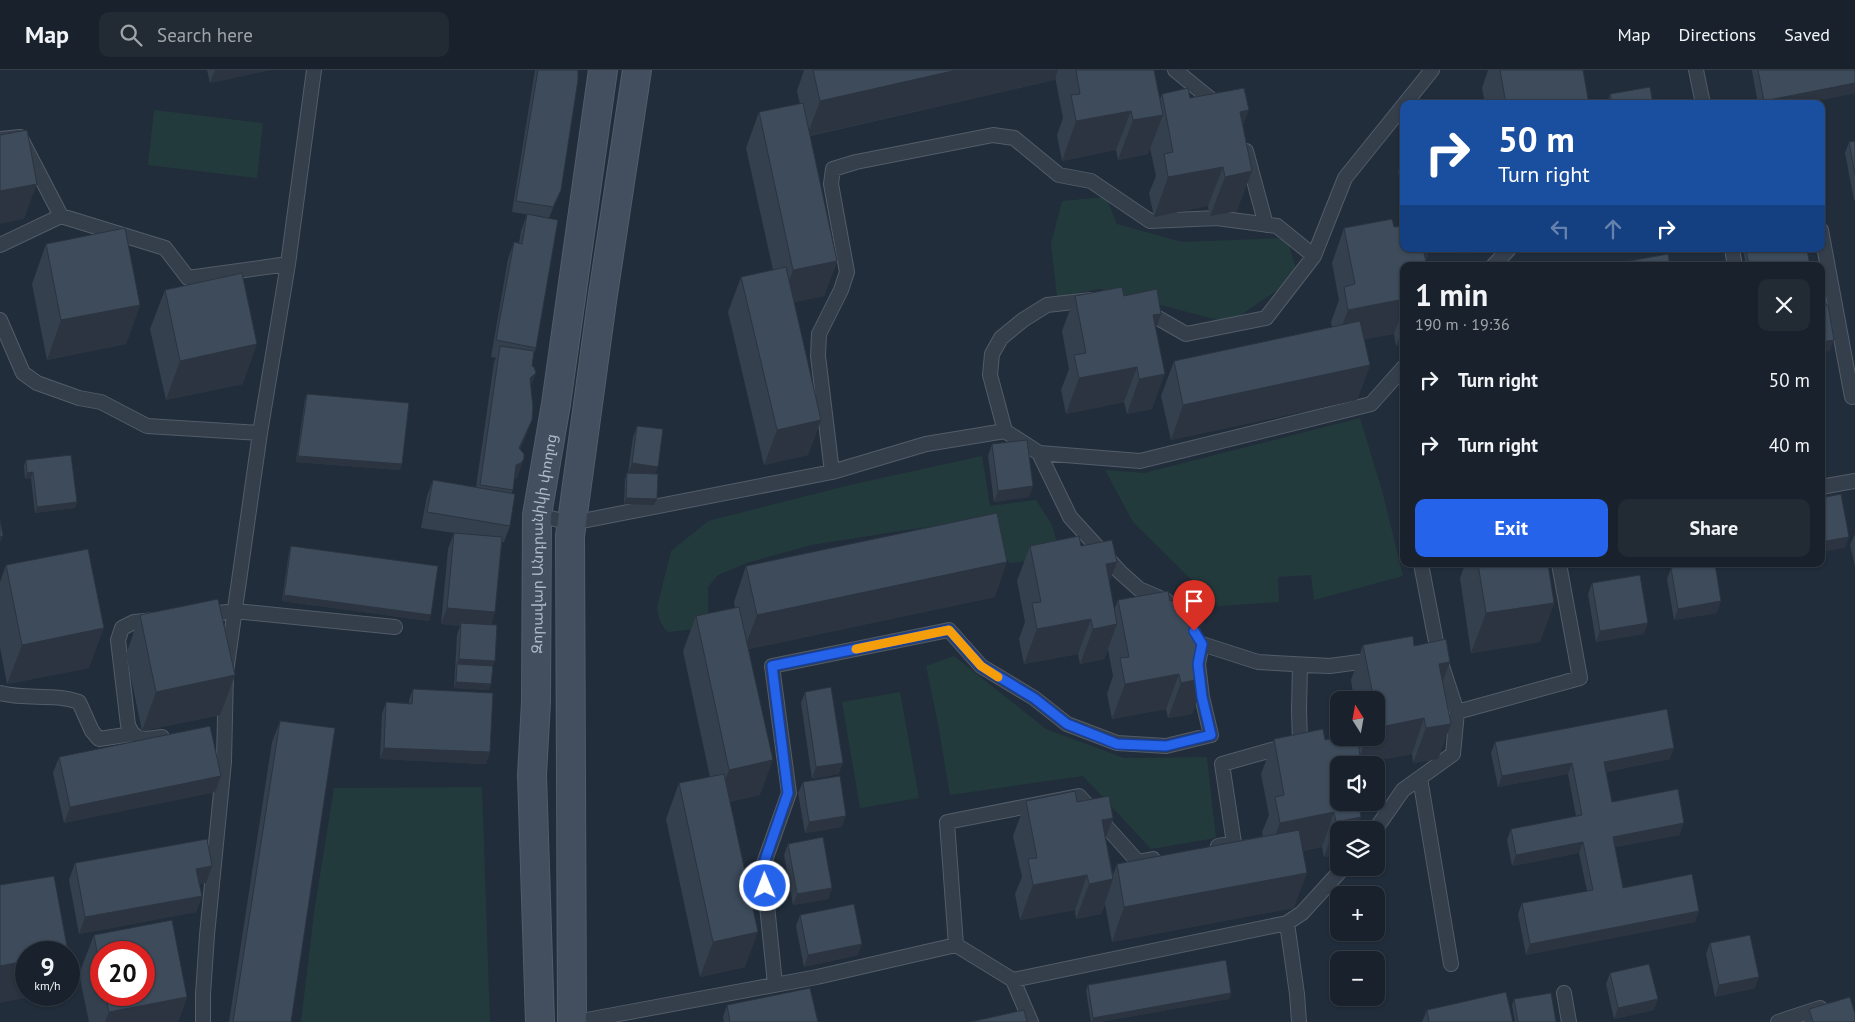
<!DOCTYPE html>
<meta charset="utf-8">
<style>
:root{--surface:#19222c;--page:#222a34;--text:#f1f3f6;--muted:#9fa4a9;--line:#373f48;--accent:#2563eb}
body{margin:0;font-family:"PT Sans","Noto Sans Armenian",sans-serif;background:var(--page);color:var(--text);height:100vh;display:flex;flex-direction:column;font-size:19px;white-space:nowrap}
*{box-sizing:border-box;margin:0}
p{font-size:16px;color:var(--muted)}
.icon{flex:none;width:28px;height:28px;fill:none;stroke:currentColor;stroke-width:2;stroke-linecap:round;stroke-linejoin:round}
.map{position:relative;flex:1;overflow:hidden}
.details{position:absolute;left:1400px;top:192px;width:425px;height:305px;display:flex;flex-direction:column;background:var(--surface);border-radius:10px;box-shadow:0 1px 4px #0004,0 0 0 1px var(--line)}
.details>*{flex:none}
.banner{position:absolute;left:1400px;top:30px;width:425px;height:152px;border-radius:10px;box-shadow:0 1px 4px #0004,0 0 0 1px var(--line);background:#1a4fa0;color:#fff;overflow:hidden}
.needle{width:32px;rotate:349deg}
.tools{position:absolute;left:1330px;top:621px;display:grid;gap:10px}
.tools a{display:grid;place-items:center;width:55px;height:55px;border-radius:10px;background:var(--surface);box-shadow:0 1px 4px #0004,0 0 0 1px var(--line);font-size:25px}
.speed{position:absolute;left:15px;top:871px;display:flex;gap:10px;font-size:25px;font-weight:700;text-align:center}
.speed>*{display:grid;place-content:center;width:65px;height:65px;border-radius:50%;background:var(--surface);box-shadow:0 1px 4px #0004,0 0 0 1px var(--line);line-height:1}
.speed small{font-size:12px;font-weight:400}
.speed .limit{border:8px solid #d22;background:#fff;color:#111}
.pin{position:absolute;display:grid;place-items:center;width:42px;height:42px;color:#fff;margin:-51px -21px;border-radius:50% 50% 50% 0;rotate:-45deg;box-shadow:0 0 5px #0007}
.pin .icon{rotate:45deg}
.me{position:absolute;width:55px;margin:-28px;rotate:359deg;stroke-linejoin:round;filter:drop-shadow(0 0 4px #0008)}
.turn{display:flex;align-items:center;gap:18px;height:105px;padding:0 15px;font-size:22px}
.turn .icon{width:65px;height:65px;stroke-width:2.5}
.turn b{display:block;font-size:35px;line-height:42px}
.lanes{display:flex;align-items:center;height:48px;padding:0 15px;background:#0003;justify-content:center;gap:25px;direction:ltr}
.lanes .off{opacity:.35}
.round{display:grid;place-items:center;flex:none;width:52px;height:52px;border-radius:10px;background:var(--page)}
.summary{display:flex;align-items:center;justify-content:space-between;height:85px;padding:0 15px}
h1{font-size:30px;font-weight:700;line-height:38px}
.cta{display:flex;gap:10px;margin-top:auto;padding:10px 15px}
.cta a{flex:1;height:58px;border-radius:10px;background:var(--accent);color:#fff;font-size:20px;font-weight:700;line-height:58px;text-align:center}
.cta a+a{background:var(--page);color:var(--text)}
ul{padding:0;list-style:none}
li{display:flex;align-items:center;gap:15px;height:65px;padding:0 15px}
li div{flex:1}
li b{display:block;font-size:19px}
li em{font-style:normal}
header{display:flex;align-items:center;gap:30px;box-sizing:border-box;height:70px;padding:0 25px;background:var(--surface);border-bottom:1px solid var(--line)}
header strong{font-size:24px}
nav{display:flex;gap:28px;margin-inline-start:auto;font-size:18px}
.search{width:350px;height:45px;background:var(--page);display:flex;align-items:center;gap:12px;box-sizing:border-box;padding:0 18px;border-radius:10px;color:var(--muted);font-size:19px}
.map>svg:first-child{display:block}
.green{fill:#233a3c}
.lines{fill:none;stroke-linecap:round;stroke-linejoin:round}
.lane-casing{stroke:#535c69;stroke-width:16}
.secondary-casing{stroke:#535c69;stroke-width:30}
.lane{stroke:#353f4c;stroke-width:14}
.secondary{stroke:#434e5f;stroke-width:28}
.wall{fill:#34404e;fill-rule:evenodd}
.shaded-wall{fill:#2b3440}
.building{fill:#3d4b5b;stroke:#2b3440}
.route-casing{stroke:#184099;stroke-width:12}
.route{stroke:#2563eb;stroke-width:9}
.slow{stroke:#f59e0b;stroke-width:9}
.labels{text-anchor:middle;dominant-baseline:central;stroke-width:4.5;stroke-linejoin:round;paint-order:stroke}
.street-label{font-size:15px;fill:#b0b9c7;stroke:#1a2430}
</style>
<header>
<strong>Map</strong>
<div class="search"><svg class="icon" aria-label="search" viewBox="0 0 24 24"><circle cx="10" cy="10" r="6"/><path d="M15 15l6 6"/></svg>Search here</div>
<nav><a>Map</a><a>Directions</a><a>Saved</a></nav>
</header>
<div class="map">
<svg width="1855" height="952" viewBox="0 0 1855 952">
<rect width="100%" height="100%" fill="#212d3b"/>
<path class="green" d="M154,40L263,53L257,108L148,95Z
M1106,127L1117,154L1182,172L1287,168L1298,206L1229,253L1100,219L1057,227L1051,174L1062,131Z
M1360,348L1383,424L1403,506L1314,530L1311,505L1278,507L1279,532L1218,536L1133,452L1105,400L1144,403Z
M982,386L990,436L1036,430L1052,455L1058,476L1047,489L1010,493L999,483L946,454L811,475L747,493L718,505L708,517V545L696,559L669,562L665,559L659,549L657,537L671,481L708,451L854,414Z
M954,586L1046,659L1124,688L1207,687L1216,768L1151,779L1083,706L950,725L939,659L926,596Z
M900,622L919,728L860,738L842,632Z
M482,717L490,952H301L314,843L334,718Z"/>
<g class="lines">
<defs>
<path id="lane" d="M1175,0L1219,36
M1696,0L1703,34
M0,69L20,67L61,146L0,175
M1246,81L1266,155
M61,146L165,178L188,208L288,194
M1821,160L1852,327
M1732,179L1735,196
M1493,196L1509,179
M1144,240L1186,264L1266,248L1314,186L1345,108L1432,0
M0,250L23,303L37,313L79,328L101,332L147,356L260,363
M1005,361L1039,383L1140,391L1371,334L1404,297
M1039,383L1070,447L1120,502L1139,519L1167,531
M832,402L818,286L819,264L841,220L847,202L831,114L833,99L856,92L993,65L1014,68L1059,105L1091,111L1150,151L1217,148L1277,156L1314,186
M1821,417L1855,411
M537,445L572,453L832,402L926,374L1005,361L990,305L992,284L1001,268L1023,250L1047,235L1091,230
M1423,494H1421L1438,582L1430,583
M203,545L235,541L395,557
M156,550L134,552L122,558L118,570L128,655C135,673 146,669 162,667
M1439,587L1457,642
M0,623C26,630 54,623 79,632L92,661L99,669L132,664
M1420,708L1451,894
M1375,760L1403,720L1453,684L1457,642L1580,608L1559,494
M1218,776L1234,773L1222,694L1300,672L1299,640L1300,595L1330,596L1374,590
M1287,853L1297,924L1299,952
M956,875L947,752L1079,726L1138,792L1153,789
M1013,910L1031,952
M775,914L763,796L789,723L772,596L949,560L981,596L1034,628L1067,654L1117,673L1166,676L1211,665L1202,627L1198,594L1202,574L1258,592L1330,596
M1564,923L1569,952
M203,952V924L207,865L224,692L226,602L260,363L288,194L314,0
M576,952L817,907L956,875L1013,910L1287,853L1302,843L1343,798
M1778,952L1820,938L1834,952"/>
<g id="secondary">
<path id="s1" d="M540,952L532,705L536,632L537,445L556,334L603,0"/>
<path d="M572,952L570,466L602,231L637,0"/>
</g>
</defs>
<use href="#lane" class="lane-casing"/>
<use href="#secondary" class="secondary-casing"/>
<use href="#lane" class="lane"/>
<use href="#secondary" class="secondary"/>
</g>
<path class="wall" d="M207,0H270L210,13Z
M535,0H578L561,120L549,148L512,142Z
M804,0H1058L1054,10L810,66L837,191L824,226L794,232L821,350L808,385L764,395L728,242L741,207L773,200L746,78L759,42L800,34L797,21Z
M1058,0H1155L1154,3L1160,29L1162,24L1190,28L1243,55L1237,141L1210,146L1208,136L1154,147L1149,123L1156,106L1150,78L1148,84L1118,90L1116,80L1062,91L1057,65L1063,48L1055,7Z
M1488,0H1583L1589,34H1485L1482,18Z
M1752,0H1855V23L1802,34H1758L1752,1Z
M1610,24L1653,34H1607Z
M1855,71V130H1854L1845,83L1849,72Z
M1404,84V132L1398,101Z
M1404,142V179H1430L1426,191L1404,196V274L1396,276L1394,264L1364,269L1370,295L1357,330L1171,370L1161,326L1174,291L1332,257L1331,252L1339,230L1332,193L1344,158L1394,157H1398Z
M527,144L536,278L534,284L532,296L531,317L526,366L520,379L518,406L514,410L512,423L510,456L504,472H502L495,542L491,555L493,596L491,614L489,620L454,618L457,565L460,556L441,554L448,479L454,463L421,458L427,426L433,410L476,417L494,292L496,288L491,287L508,189L514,172L519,173L521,161Z
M46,174L140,235L126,274L47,290L32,214Z
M1743,179H1807L1810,196H1746Z
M165,220L243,314L166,330L150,259Z
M1075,226H1124L1156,259L1152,339L1127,344L1124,332L1066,344L1061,320L1069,299L1062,261Z
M307,324L402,394L400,400L296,392L305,329Z
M637,356L655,404L654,435L624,434L625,409L627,403H628L633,367Z
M992,374L1029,427L994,432L988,386Z
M26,390L77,432L75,438L35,443L31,408L25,409L24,396Z
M1855,464V496L1850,475Z
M291,476L429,551L282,531L289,482Z
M1030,476H1081L1117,492L1109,512L1114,540L1118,530L1170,531L1205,547L1197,568L1205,608L1192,644L1168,648L1166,639L1112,649L1107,624L1113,606L1108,579L1104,589L1080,594L1078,584L1024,594L1019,569L1025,552L1017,511Z
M1465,494H1548L1554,533L1540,572L1471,583L1460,508Z
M6,495L89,598L7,614L0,577V512Z
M746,496L995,527L749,579L760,725L729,732L745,897L700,907L666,749L679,713L710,707L683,581L696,546L735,538L734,532Z
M1671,498L1717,543L1674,550L1667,509Z
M1592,513L1644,564L1596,572L1588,524Z
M140,545L235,605L220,645L142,661L126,584Z
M1363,575L1414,576L1443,612L1451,654L1438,689L1413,693L1412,684L1357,694V695H1339V784L1324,787L1322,777L1303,781L1294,838L1112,872L1105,834L1101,844L1076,849L1075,840L1020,850L1015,824L1022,807L1013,766L1026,731L1077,732L1113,748L1106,769L1113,805L1117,794L1263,766L1262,762L1269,745L1261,704L1274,669L1325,670L1339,668H1376V630H1354L1351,610Z
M413,619L490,682L486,694L380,689L382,644L386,632L409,633V630Z
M805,622L839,704L812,709L801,633Z
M280,651L291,952H229L272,672Z
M1495,672L1670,689L1606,702L1612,732L1680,765L1615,777L1623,818L1699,841L1695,852L1526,885L1518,844L1522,833L1587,821L1579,783L1512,796L1507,770L1511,759L1576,746L1568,704L1498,717L1491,683Z
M59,687L215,722L64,753L53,703Z
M803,712L842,757L805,763L798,723Z
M788,774L832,818L828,829L793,835L784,785Z
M75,793L212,796L206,813L199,814L202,826L196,842L79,864L69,810Z
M800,845L858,885L804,897L796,856Z
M94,865L187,927L178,952H89L79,904ZM101,882L144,925H101Z
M1710,873L1755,918L1715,927L1706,884Z
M1610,903L1654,940L1614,949L1606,914Z
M1088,915L1231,923L1229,929L1100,952H1091L1086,921Z
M1514,929L1556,952H1515L1512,935Z
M727,935L818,952H724L723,947Z
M1809,939L1855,952H1805Z
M1427,940L1513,952H1422Z"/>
<path class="shaded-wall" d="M215,0H270L210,13Z
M957,0H1058L1054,10L807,66L820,31Z
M1855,13V23L1802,34H1763L1764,31Z
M1249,40L1234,79L1240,42Z
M1131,41L1116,80L1062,91L1076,51Z
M1163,45L1148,84L1118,90L1133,50Z
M1223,97L1208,136L1154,147L1168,107Z
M1252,101L1237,141L1210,146L1225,107Z
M37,114L24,149L0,154V121Z
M561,120L557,131L549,148L553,137Z
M1404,179H1430L1424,196Z
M1464,179H1488L1462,184Z
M1691,179H1707L1690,182Z
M837,191L824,226L780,235L793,200Z
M1404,229V236L1394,264L1335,275L1348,240Z
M140,235L126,274L47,290L61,250Z
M1161,244L1149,279L1153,245Z
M1404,255V274L1396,276Z
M1834,270L1830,281L1821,283V272Z
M257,274L243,314L166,330L180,291Z
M1370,295L1357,330L1171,370L1183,335Z
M1137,297L1124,332L1066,344L1079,308Z
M536,303L530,319V308Z
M1165,304L1152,339L1127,344L1139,309Z
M532,350L526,366L513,394L519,378Z
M821,350L808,385L764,395L777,360Z
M298,386L402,394L400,400L296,392Z
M524,389L518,406L515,409L511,411L516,395Z
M632,393L658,397L654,408L628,404Z
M33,402L31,408L25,409L27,403Z
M1033,416L1029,427L994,432L998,421Z
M626,428L657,429L654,435L624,434Z
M77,432L75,438L35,443L37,437Z
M3,466L1,472H0V467Z
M1849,467L1845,478L1821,482V472Z
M1007,492L995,527L744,580L757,545Z
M1117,492L1104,527L1106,494Z
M284,525L431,545L429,551L282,531Z
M1721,531L1717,543L1674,550L1678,539Z
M1554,533L1540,572L1471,583L1486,543Z
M447,538L495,542L490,559L461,553L460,556L441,554Z
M1205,547L1192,582L1194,549Z
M1091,549L1078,584L1024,594L1037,559Z
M1648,553L1644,564L1596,572L1600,561Z
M1117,554L1104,589L1080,594L1093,559Z
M104,558L89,598L7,614L22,575Z
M459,589L495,591L490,602L457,594Z
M1450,592L1437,627L1439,594Z
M1179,604L1166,639L1112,649L1125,614Z
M235,605L220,645L142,661L156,622Z
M1205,608L1192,644L1168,648L1181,613Z
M456,612L491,614L489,620L454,618Z
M1424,648L1412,684L1357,694V695H1347L1349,688L1360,685L1367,668H1376V658Z
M1451,654L1438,689L1413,693L1426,658Z
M384,678L490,682L486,694L380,689Z
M1674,678L1670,689L1600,703L1604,692Z
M773,690L760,725L716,735L729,700Z
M843,693L839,704L812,709L816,697Z
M1572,693L1568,704L1498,717L1502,706Z
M221,706L215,722L64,753L70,737Z
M1334,742L1322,777L1267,788L1280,753Z
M846,746L842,757L805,763L809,752Z
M1361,747L1356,760H1339V784L1324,787L1336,752Z
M1113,748L1100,783L1102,750Z
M1684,753L1680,765L1609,778L1613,767Z
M1583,772L1579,783L1512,796L1516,785Z
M212,796L206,813L190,815L196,799Z
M1307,803L1294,838L1112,872L1124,837Z
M1087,805L1075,840L1020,850L1033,815Z
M1113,809L1101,844L1076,849L1089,814Z
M832,818L828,829L793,835L797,824Z
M202,826L196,842L79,864L85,847Z
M1699,841L1695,852L1526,885L1530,874Z
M758,862L745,897L700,907L713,872Z
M862,874L858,885L804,897L808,885Z
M26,891V925H41L0,933V896Z
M1759,907L1755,918L1715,927L1719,915Z
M1231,923L1229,929L1100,952H1092L1093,948Z
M187,927L178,952H105L109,942Z
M1658,929L1654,940L1614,949L1618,938Z"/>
<path class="building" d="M538,0H578V10L561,120L553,137L516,131Z
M813,0H957L820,31Z
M1076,0H1154L1163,45L1133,50L1131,41L1076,51L1071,25L1080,24Z
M1500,0H1583L1589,34H1506Z
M1758,0H1855V13L1764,31Z
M1650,17L1653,34H1612L1610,24Z
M1188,18L1190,28L1244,18L1249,40L1240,42L1252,101L1225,107L1223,97L1168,107L1164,84L1173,82L1162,24Z
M803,33L837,191L793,200L759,42Z
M27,60L37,114L0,121V65Z
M1855,71V105L1849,72Z
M527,144L558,150L536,278L496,270L514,172L522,174Z
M1392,149L1394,157L1404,156V179H1423L1427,196H1404V229L1348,240L1344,217L1355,214L1344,158Z
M125,158L140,235L61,250L46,174Z
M1746,179H1807L1810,196H1749Z
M1668,184L1670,196H1602Z
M786,197L821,350L777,360L741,207Z
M242,203L257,274L180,291L165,220Z
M1122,217L1124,226L1157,219L1161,244L1153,245L1165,304L1139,309L1137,297L1079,308L1074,285L1086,283L1075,226Z
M1828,235L1834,270L1821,272V236Z
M1360,251L1370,295L1183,335L1174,291Z
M500,276L534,281L532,296L534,297L536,303L530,308L533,338L532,350L519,378L524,384V389L521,393L516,395L513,420L480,415Z
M307,324L409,333L402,394L298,386Z
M637,356L663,359L658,397L632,393Z
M1027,370L1033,416L998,421L992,374Z
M71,385L77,432L37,437L33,402L27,403L26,390Z
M627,403L658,404L657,429L626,428Z
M433,410L515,424L510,456L427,442Z
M1841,424L1849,467L1821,472V428Z
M997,443L1007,492L757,545L746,496Z
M0,450L3,466L0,467Z
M454,463L502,467L495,542L447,538Z
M1079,466L1081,476L1112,470L1117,492L1106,494L1117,554L1093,559L1091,549L1037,559L1032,533L1041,532L1030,476Z
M291,476L438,496L431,545L284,525Z
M88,479L104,558L22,575L6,495Z
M1478,494H1548L1554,533L1486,543Z
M1698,494H1715L1721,531L1678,539L1671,498Z
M1640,505L1648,553L1600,561L1592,513Z
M1168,521L1170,531L1201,525L1205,547L1194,549L1205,608L1181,613L1179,604L1125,614L1120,588L1129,587L1118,530Z
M218,529L235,605L156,622L140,545Z
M739,537L773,690L729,700L696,546Z
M461,553L497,555L495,591L459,589Z
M1413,566L1414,576L1446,569L1450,592L1439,594L1451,654L1426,658L1424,648L1376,658V630H1374L1363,575Z
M457,594L493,596L491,614L456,612Z
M831,617L843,693L816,697L805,622Z
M413,619L493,623L490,682L384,678L386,632L412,634Z
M1667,639L1674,678L1604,692L1612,732L1678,719L1684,753L1613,767L1623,818L1692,804L1699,841L1530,874L1522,833L1593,820L1583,772L1516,785L1511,759L1582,745L1572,693L1502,706L1495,672Z
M280,651L335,658L291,952H233Z
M210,656L221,706L70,737L59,687Z
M1323,659L1325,670L1339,667L1357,668L1360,685L1349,688L1351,695H1339V732H1358L1361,747L1336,752L1334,742L1280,753L1275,727L1284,725L1274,669Z
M724,704L758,862L713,872L679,713Z
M840,706L846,746L809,752L803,712Z
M1075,721L1077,732L1109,726L1113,748L1102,750L1113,809L1089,814L1087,805L1033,815L1028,789L1037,788L1026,731Z
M1299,760L1307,803L1124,837L1117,794Z
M823,767L832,818L797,824L788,774Z
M207,769L212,796L196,799L202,826L85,847L75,793Z
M54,806L68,882H26V891L0,896V815Z
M854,834L862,874L808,885L800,845Z
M172,850L187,927L109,942L105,925H144V882H101V904L94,865Z
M1750,865L1759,907L1719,915L1710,873Z
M1226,890L1231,923L1093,948L1088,915Z
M1649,894L1658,929L1618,938L1610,903Z
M810,918L818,952H730L727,935Z
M1506,922L1513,952H1429L1427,940Z
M1551,923L1556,952H1518L1514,929Z
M1850,927L1855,944V952H1813L1809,939Z
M1024,940L1027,952H970Z"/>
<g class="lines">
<defs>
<path id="route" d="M765,816L763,796L788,723L772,596L949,560L981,596L1034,628L1067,654L1117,674L1166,676L1211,665L1202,627L1198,594L1202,574L1194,561"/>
</defs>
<use href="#route" class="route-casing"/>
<use href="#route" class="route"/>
<path class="slow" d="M856,579L949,560L981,596L998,607"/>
</g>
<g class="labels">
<g class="street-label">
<text stroke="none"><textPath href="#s1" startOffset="479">Զորավար Անդրանիկի փողոց</textPath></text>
</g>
</g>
</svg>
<div class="tools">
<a><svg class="needle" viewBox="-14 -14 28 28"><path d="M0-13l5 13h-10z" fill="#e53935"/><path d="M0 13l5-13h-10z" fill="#9fa4a9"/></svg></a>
<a><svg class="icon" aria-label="sound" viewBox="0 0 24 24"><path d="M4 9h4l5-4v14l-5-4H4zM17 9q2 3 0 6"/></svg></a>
<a><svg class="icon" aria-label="layers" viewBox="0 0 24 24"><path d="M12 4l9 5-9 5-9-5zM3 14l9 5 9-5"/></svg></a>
<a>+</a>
<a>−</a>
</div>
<div class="speed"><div>9<small>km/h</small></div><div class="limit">20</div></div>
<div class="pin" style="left:1194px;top:561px;background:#d93025"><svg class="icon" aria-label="arrive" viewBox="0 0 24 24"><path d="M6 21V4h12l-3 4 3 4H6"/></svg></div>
<svg class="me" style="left:765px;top:816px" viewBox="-20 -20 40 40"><circle r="17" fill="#2563eb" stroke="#fff" stroke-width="3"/><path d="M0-11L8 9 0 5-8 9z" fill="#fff"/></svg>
<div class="banner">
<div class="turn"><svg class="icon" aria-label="right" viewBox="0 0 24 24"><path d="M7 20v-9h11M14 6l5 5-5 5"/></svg><div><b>50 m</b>Turn right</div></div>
<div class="lanes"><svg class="icon off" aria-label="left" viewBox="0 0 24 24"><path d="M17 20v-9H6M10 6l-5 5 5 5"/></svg><svg class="icon off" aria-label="ahead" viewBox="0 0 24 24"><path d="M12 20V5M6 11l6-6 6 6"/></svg><svg class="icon" aria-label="right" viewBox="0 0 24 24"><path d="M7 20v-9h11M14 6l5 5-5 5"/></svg></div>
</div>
<section class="details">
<div class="summary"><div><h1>1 min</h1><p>190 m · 19:36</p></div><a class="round"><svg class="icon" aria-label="close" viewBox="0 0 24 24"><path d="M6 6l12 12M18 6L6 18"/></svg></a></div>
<ul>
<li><svg class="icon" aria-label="right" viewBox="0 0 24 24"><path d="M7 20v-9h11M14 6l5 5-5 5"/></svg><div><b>Turn right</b></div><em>50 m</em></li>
<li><svg class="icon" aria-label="right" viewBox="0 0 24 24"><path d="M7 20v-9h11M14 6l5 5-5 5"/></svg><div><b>Turn right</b></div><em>40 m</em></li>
</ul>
<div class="cta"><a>Exit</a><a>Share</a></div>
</section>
</div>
